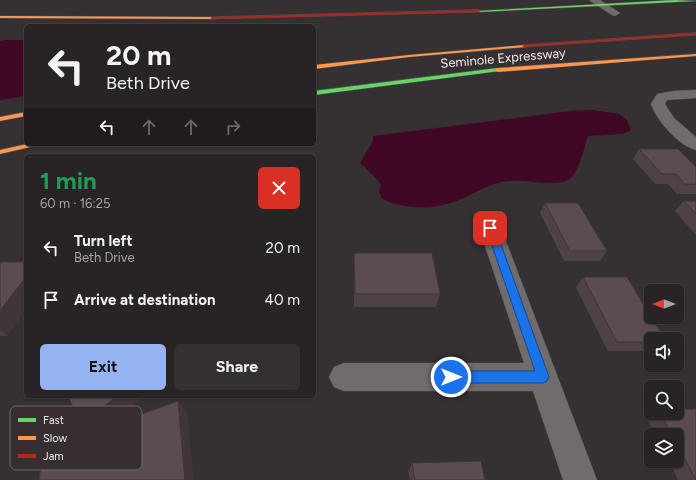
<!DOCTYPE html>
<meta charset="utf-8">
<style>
:root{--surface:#282426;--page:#343032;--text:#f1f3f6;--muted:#a5a4a7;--line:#444143;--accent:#95b2f1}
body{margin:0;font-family:Figtree,sans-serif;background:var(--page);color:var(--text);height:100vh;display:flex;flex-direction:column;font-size:15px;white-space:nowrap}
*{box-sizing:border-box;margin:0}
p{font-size:13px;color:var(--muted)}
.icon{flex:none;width:22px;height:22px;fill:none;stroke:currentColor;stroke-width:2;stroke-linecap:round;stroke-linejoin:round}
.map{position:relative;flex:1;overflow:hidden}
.details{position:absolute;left:24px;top:154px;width:292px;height:244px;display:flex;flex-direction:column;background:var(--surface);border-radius:6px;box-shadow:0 1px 3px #0004,0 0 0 1px var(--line)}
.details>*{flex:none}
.hud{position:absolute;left:24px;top:24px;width:292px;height:122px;border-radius:6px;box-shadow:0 1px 3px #0004,0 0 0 1px var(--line);background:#282426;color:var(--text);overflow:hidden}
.needle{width:26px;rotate:270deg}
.buttons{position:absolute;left:644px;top:284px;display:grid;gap:8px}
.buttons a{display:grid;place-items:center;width:40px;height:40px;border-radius:6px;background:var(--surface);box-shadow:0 1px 3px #0004,0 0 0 1px var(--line);font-size:20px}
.pin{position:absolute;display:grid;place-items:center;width:34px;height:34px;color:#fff;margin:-17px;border-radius:8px;box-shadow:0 2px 6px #0006}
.me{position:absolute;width:44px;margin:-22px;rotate:90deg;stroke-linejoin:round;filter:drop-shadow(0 0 3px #0008)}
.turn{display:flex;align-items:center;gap:14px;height:84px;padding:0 16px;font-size:18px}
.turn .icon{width:52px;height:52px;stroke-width:2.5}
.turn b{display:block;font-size:28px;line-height:34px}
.lanes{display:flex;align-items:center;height:38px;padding:0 16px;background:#0003;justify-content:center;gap:20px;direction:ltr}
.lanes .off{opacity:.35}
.round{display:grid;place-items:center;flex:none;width:42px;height:42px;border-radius:6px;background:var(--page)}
.summary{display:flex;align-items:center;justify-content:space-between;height:68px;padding:0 16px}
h1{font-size:24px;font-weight:700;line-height:30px;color:#1e9e55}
.button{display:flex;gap:8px;margin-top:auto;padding:8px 16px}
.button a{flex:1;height:46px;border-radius:6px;background:var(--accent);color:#111;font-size:16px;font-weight:700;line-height:46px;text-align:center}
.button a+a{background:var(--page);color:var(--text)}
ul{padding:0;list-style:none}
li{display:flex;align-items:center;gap:12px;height:52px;padding:0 16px}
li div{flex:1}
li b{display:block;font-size:15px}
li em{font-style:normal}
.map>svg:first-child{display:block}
.water{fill:#410826}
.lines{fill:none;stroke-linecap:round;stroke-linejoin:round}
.street-casing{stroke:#4f4c4d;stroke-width:1}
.fast-casing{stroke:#4f4c4d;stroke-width:1}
.slow-casing{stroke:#4f4c4d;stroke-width:1}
.jam-casing{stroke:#4f4c4d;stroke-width:1}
.street{fill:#706c6e;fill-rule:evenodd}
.fast{fill:#63d668;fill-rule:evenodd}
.slow{fill:#ff974d;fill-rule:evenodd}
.jam{fill:#b3261e;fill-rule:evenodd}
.wall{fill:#4e4147}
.shaded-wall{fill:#403539}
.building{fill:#5b4c52;stroke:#403539}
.route{fill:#1a73e8;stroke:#114b97}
.labels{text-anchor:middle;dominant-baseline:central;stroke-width:4;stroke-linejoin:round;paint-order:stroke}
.far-street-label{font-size:13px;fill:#f1ebed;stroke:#372e32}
.key{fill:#372e32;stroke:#6f676a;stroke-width:1}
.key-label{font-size:11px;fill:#f1ebed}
</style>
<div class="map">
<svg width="696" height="480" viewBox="0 0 696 480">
<rect width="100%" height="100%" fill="#353032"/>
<path class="water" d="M5,40H26V96L0,100V41Z
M593,110L619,114L627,120L631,130L623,134L588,136C584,147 579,175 568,180C554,187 527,179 510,181C492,182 475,193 459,200C435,210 406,210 382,199L379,192L381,185L375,177L360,163L373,141V136L571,111Z"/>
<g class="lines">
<defs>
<path id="street" d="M589,0H600L620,13L615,16L612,15Z
M696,90V98L667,100L665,104L674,118L696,137V150C679,146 656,120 651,104L657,94L674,91Z
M490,220L498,223L501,228L597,480H563L533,391H344L334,387L329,377L334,367L344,363H524L479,228L482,223Z"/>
<path id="fast" d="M674,0L696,1L479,12L477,11Z
M498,68L501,70L500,71L314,95V91Z"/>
<path id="slow" d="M0,16L212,17L214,18L212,19L0,18Z
M524,45H526V47L409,57L314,69V65L409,55Z
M696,54V56L498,72L495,70L498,68Z
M26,112V116L0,121V117Z
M27,144H40L39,145L0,154V150Z"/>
<path id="jam" d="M479,10L480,12L212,19L210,18L212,17Z
M696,33V35L524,47L522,46L524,45Z"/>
</defs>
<use href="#street" class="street-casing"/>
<use href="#fast" class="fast-casing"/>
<use href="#slow" class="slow-casing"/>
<use href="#jam" class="jam-casing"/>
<use href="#street" class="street"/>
<use href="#fast" class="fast"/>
<use href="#slow" class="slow"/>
<use href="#jam" class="jam"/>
</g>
<path class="wall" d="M639,149L696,167V194H677L668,184H655L633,159Z
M684,201H696V235L675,211Z
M545,203L607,251L600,261H564L540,213Z
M354,253L440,294L436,307H354Z
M0,262L8,336H0Z
M583,277L651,339V351H608L576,287Z
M652,413H677L696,480H678L669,461H677V435H655L646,417Z
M412,463L485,480H410L408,471Z"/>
<path class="shaded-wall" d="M26,277V310L8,336L0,330V311Z
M118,396H145L95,433L80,423Z
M178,401L187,411L194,480H185Z"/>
<path class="building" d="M639,149H678L696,167V184H685L676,174H662Z
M684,201H696V214Z
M545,203H578L607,251H570Z
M354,253H432L440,294H355Z
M0,262H26V277L0,311Z
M583,277H627L651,317L665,339H651V342H617Z
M68,396H118L80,423Z
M178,401L185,480H39L43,449Z
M677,409H696V480L677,444V435H672L660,413H677Z
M481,461L485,480H415L412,463Z"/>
<path class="route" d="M490,225L495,228L549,377L547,381L543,383H451L447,381L445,377L447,373L451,371H535L486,228Z"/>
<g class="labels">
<g class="far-street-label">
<text transform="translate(503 58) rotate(-5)">Seminole Expressway</text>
</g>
</g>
<rect x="10" y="406" width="132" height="64" rx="6" class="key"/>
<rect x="18" y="418" width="18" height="4" fill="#63d668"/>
<rect x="18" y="436" width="18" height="4" fill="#ff974d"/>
<rect x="18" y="454" width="18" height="4" fill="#b3261e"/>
<g class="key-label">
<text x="43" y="424">Fast</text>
<text x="43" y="442">Slow</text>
<text x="43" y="460">Jam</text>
</g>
</svg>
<div class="buttons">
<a><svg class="needle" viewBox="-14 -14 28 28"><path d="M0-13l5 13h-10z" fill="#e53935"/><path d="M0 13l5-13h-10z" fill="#a5a4a7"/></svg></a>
<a><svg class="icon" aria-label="sound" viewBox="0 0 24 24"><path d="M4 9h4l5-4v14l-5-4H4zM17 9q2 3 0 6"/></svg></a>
<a><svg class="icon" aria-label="search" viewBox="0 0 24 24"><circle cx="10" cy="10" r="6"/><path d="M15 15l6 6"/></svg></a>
<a><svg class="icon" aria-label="layers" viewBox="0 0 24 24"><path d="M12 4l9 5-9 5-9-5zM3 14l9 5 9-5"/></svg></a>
</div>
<div class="pin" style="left:490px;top:228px;background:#d93025"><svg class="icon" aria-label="arrive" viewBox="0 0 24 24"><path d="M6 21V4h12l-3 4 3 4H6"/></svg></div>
<svg class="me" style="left:451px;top:377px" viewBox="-20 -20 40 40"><circle r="17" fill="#1a73e8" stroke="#fff" stroke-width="3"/><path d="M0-11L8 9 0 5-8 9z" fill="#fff"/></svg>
<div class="hud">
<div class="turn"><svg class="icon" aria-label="left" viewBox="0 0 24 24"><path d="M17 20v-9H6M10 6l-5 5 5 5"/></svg><div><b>20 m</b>Beth Drive</div></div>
<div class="lanes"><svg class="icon" aria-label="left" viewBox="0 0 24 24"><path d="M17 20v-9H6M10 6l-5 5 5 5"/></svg><svg class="icon off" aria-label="ahead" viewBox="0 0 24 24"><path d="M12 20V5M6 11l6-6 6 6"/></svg><svg class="icon off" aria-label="ahead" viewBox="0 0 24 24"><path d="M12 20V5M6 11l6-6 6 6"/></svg><svg class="icon off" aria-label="right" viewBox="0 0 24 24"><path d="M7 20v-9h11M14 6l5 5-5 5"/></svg></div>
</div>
<section class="details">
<div class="summary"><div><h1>1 min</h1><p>60 m · 16:25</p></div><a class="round" style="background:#d93025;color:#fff"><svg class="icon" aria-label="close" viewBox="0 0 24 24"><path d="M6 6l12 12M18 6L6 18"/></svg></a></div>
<ul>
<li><svg class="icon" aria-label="left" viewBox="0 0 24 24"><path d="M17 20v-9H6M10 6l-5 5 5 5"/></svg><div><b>Turn left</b><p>Beth Drive</p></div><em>20 m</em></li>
<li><svg class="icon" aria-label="arrive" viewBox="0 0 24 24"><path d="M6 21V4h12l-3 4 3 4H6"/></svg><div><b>Arrive at destination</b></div><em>40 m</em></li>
</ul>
<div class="button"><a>Exit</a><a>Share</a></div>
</section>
</div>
